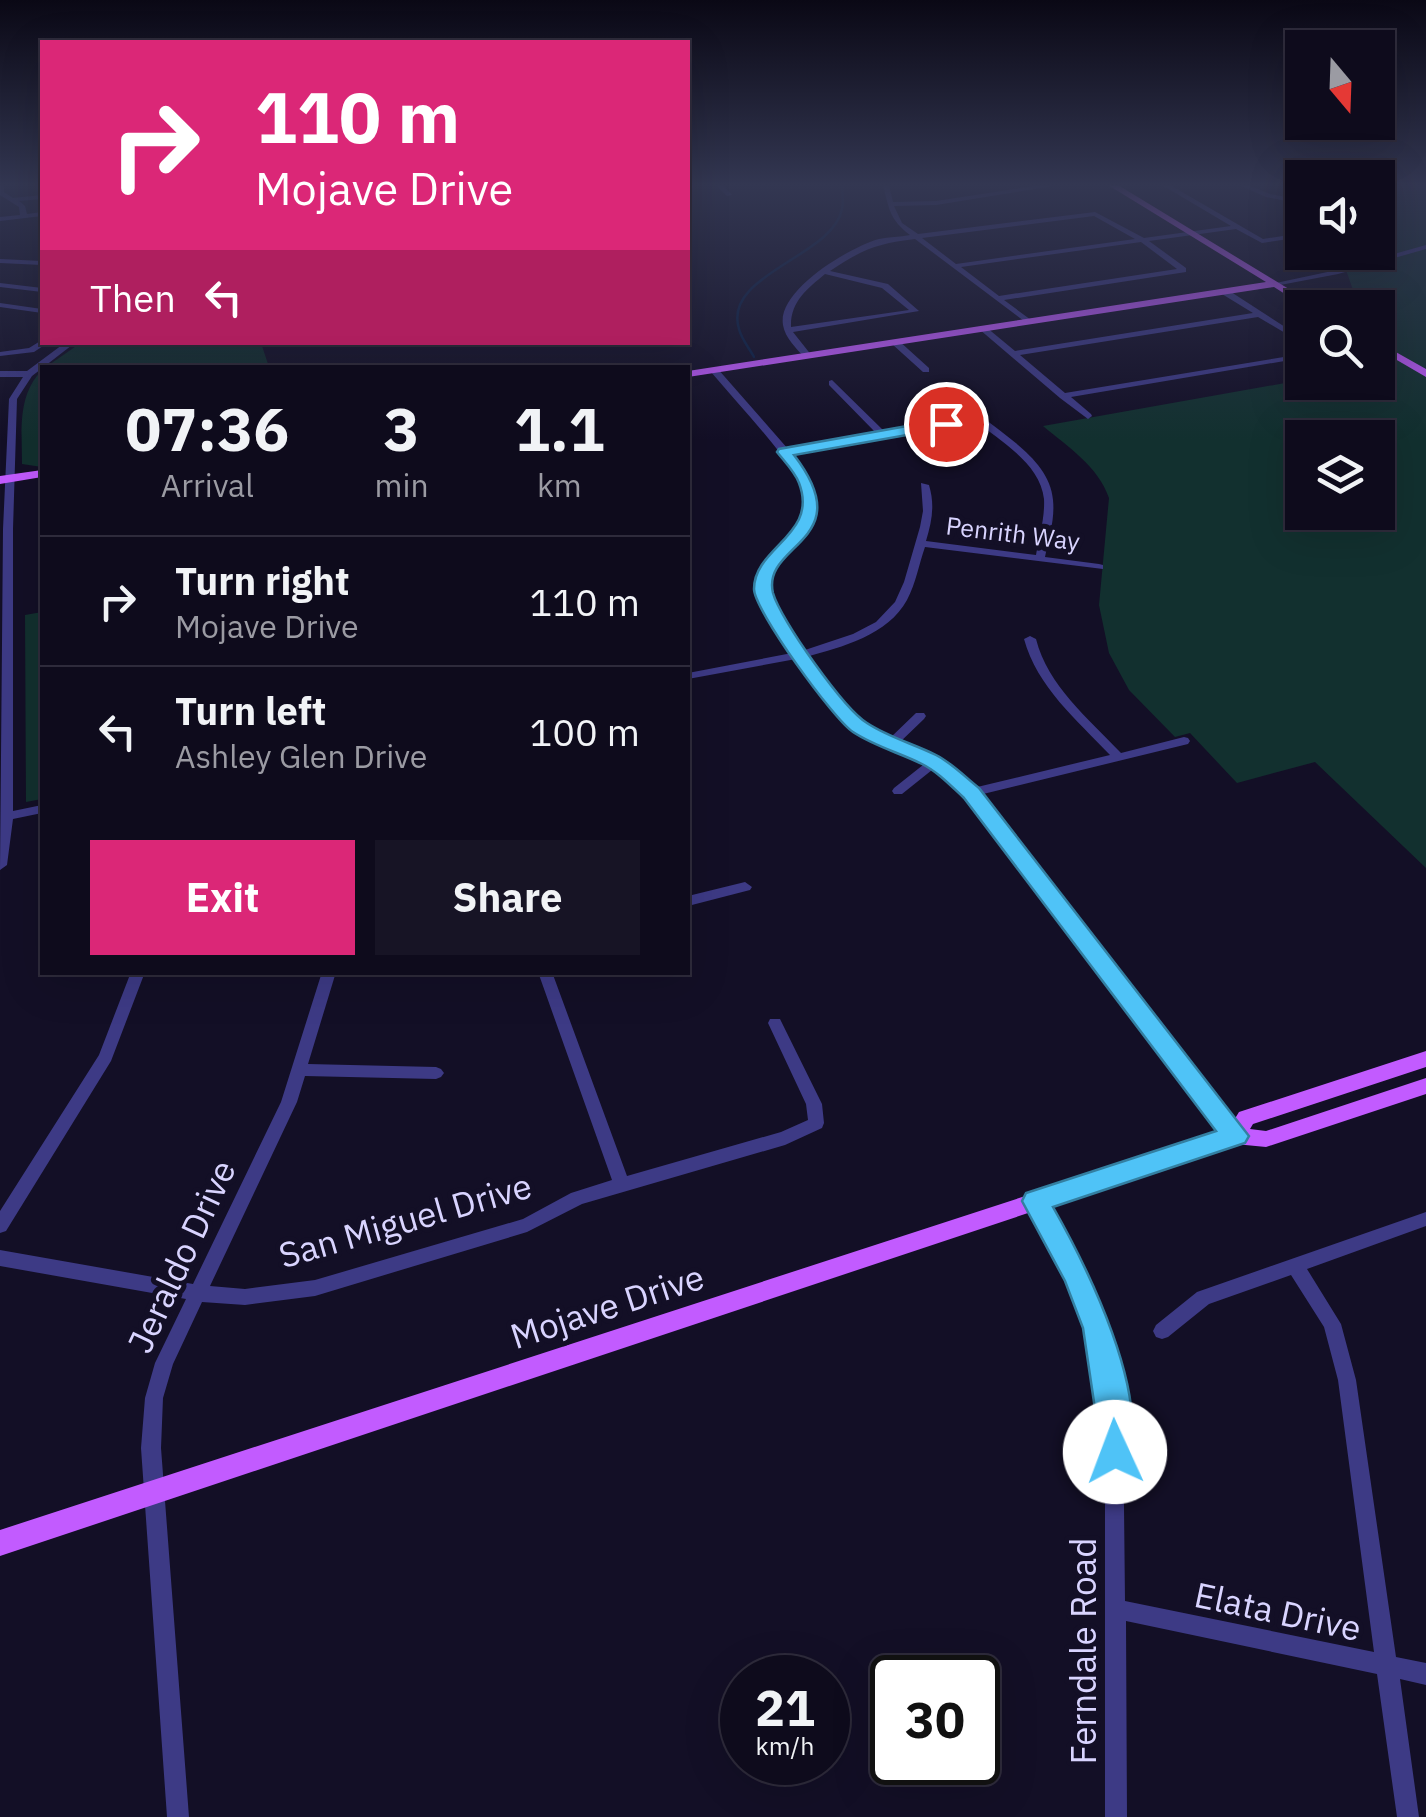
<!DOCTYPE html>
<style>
:root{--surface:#0e0b1c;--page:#171425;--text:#f1f3f6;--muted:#9b9ba3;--line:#2e2b3b;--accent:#db2777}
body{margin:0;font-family:"IBM Plex Sans",sans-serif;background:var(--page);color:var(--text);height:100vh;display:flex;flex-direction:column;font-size:38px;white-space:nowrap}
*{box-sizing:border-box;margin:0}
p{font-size:32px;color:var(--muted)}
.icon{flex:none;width:55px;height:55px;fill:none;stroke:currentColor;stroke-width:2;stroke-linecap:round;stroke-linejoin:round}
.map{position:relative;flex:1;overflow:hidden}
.panel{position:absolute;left:40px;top:365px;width:650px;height:610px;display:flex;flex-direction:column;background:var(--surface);border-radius:0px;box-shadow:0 10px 40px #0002,0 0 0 2px var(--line)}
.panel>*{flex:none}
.guide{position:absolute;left:40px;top:40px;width:650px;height:305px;border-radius:0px;box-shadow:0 10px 40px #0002,0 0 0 2px var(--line);background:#db2777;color:#fff;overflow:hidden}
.needle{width:65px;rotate:161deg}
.tools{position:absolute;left:1285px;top:30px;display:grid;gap:20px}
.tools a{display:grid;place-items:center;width:110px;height:110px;border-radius:0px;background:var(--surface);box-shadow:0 10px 40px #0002,0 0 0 2px var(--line);font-size:50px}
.speed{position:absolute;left:720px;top:1655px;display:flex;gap:20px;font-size:50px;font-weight:700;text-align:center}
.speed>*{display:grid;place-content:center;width:130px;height:130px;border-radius:50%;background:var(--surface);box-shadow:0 10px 40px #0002,0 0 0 2px var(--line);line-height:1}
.speed small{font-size:25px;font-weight:400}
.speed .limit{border:5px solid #111;border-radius:15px;background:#fff;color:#111}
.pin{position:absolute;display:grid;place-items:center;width:85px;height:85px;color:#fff;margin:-42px;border:5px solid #fff;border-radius:50%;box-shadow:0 2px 10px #0007}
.me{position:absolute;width:110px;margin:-55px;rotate:358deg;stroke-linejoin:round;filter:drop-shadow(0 0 8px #0008)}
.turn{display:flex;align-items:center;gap:35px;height:210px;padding:0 50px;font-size:45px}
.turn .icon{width:130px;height:130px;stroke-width:2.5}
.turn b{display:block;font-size:70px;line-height:85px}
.then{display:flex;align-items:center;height:95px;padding:0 50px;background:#0003;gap:20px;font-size:38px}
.eta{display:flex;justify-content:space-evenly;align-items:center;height:170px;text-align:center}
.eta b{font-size:60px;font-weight:800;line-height:70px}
.button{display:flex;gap:20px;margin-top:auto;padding:20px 50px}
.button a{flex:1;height:115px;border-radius:0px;background:var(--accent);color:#fff;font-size:40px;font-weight:800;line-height:115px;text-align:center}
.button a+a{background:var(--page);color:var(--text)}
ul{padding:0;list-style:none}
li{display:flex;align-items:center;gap:30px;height:130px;padding:0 50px;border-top:2px solid var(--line)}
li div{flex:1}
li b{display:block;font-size:38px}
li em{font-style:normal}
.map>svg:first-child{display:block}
.green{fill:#12302f;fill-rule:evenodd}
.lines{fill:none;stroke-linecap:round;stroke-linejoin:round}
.stream{stroke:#0a1f44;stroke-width:2.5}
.minor{fill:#3d3a85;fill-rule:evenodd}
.major{fill:#c25bff;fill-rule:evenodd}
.route{fill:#4fc3f7;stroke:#337fa1;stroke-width:2.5}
.labels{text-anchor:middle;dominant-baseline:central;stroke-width:10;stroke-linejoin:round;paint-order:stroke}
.far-street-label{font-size:25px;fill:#d9d4ff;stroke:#130f26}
.near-street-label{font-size:35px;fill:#d9d4ff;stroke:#130f26}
</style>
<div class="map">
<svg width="1426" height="1817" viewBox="0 0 1426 1817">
<rect width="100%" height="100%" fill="#130f26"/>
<path class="green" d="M1378,185H1426V868L1315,762L1237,783L1190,733L1175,737L1129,690L1109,653L1099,605L1109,498C1098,466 1068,447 1043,426L1302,380L1378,382L1384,379L1378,360V308L1359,307L1340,253L1378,252ZM1302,438H1378V512H1302Z
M82,342L261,343L269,367H46Z
M42,370V467L22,464C22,430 17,396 42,370Z
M42,612V799L26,802L25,615Z"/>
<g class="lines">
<path class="stream" d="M754,357C749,348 741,338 739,329C722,274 833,257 842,209C844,202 842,192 842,185"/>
<path class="minor" d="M0,185H4V192L13,198L42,195V199L19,201L25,206L27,214L42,212V216L0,221V217L20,215L19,207L0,195Z
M688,185H699L688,188Z
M716,185H723L732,195L727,196Z
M883,185H889L893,202L936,201L1041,185H1059L936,205L894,206L902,223L918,234L1095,212L1144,238L1231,226L1162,185H1170L1263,239L1302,233V237L1262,243L1236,229L1149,241L1186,268V272L1004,300L1031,320L1032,322L1028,324L915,239C878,243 861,250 830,271L888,284L919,311L793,332L812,356L805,358C797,349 785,338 783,325C777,290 850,247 879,239C889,237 900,237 910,235C890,220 889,209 883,185ZM1094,216L1135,239L956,264L922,238ZM1141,242L1177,269L999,296L961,267ZM825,274L882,288L909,310L791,327C790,302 807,289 825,274Z
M1239,185H1248L1270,194L1302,200V204L1266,197Z
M1426,245V249L1338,274L1275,286L1271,284L1337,270Z
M0,259L42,261V265L0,263Z
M0,283L42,288V292L0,287Z
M1222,290H1228L1302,338V343L1258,317L1020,355L1065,393L1302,354V358L1071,397L1091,414L1092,416L1088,419L1060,398L979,329L986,327L1015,351L1253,313L1222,294Z
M0,303L42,309V313L0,307Z
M42,340V342L46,344L34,352L0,356V352L29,348Z
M892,340H898L929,368V372H923L892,344Z
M66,342H76L32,376L17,399L13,529V811L42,805V813L13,819L7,865L0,870L3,529L9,399L23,377H0V371H27Z
M711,368H717L788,449L876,433L829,385V381L832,380L885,432L981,416C1008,438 1050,462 1053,500C1055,519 1049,538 1045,557L1099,564L1103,565V569L925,547C919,564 916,583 907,600C888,635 842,647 806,657L855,717L889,739L916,713H924L926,716L924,719L898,744L931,759H938L939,763L973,788L1110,755C1077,720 1037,687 1024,639L1030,636L1036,639C1048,686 1088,718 1121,753L1184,737L1188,738L1190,741L1188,744L979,795L1241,1131L1243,1136L1241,1141L1235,1143L1229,1141L967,796L932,770L902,794H894L892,791L894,788L923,765L857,731L833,708L796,659L688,679V673L792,653C781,637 766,619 761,600C747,555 817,537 805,492C801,476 789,465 780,453C760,427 734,399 711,372ZM976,421C1001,442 1040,463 1044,499C1045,518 1039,537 1036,555L926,541C932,521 935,505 929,485L921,483L923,511L920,527L904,582L895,602L876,622L853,634L802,651C790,633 770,611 769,589C769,575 777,564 786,555C823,513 826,499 792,453Z
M745,882L752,887L750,890L688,906V896Z
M131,972H145L111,1061L6,1231L0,1233V1211L99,1055Z
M322,972H336L308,1064L436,1067L441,1069L444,1073L441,1077L436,1079L305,1076L297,1102L210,1286L245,1289L315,1280L523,1219L571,1193L612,1180L538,972H552L627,1176L781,1132L808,1120L806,1104L768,1023L770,1019H780L822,1104L824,1123L822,1128L785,1145L582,1204L527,1232L315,1296L245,1305L202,1302L173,1364L163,1398L161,1448L189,1817H167L141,1448L145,1398L155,1363L186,1299L0,1266V1250L193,1284L281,1102Z
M1035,1194L1041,1196C1083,1268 1109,1329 1123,1412L1125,1601L1374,1652L1338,1380L1324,1327L1291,1275L1209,1304L1168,1337L1162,1339L1156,1337L1153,1331L1156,1325L1197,1292L1426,1212V1226L1307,1269L1341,1324L1356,1380L1396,1657L1426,1663V1685L1400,1679L1419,1817H1397L1377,1674L1126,1621L1127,1817H1105V1412C1097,1365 1086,1320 1067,1277C1055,1251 1040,1227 1027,1201L1029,1196Z"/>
<path class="major" d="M1108,185H1118L1320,308H1307L1274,287L688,377V371L1266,282Z
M1378,342L1426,369V377L1378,349Z
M42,470V477L0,484V476Z
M1426,1051V1067L1253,1124L1250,1129L1266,1131L1426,1078V1094L1266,1147L1235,1144L0,1556V1530L1228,1130L1239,1112Z"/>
</g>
<linearGradient id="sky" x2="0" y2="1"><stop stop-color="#0a0815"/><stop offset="0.42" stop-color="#333752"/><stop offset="1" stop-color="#333752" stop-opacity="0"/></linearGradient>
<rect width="1426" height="440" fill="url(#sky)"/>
<path class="route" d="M946,419L952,420V427L794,455C861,542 761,543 773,593C780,619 844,709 867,723C888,737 914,744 936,755C952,763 965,777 979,788L1249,1136L1245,1143L1053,1207C1086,1265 1153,1398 1126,1463L1115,1468L1103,1463L1083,1328L1065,1281L1022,1201L1026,1193L1216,1131L964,798C951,786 938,772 922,764C900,753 874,746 853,732C834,720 754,610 754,589C754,547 819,535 799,483C795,472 784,461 777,452L779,449Z"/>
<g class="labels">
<g class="far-street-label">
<text transform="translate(1013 533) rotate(7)">Penrith Way</text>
</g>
<g class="near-street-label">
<text transform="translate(405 1220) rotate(-16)">San Miguel Drive</text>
<text transform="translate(181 1256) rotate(-65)">Jeraldo Drive</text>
<text transform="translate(607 1306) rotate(-18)">Mojave Drive</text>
<text transform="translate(1278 1611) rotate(12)">Elata Drive</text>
<text transform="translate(1083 1651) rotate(-90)">Ferndale Road</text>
</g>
</g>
</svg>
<div class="tools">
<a><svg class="needle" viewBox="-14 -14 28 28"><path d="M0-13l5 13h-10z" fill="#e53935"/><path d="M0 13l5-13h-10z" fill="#9b9ba3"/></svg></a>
<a><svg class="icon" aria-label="sound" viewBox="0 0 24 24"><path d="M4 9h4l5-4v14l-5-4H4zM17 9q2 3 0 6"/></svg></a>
<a><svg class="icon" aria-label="search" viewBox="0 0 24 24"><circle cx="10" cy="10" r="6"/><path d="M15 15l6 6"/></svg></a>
<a><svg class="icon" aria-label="layers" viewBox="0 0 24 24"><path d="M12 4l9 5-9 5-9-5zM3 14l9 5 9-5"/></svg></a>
</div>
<div class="speed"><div>21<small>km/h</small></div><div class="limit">30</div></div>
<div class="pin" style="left:946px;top:424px;background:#d93025"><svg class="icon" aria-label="arrive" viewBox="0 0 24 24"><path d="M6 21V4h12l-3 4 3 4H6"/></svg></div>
<svg class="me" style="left:1115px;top:1452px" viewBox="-20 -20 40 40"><circle r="19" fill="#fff"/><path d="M0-13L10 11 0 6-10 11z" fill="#4fc3f7"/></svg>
<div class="guide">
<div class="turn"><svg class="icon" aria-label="right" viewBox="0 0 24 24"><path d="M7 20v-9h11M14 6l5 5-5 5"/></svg><div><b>110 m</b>Mojave Drive</div></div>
<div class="then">Then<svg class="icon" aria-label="left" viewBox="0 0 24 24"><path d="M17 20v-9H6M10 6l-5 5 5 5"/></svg></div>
</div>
<section class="panel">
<div class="eta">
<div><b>07:36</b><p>Arrival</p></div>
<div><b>3</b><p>min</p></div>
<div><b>1.1</b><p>km</p></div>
</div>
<ul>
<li><svg class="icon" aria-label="right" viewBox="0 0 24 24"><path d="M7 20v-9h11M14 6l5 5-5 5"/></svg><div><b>Turn right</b><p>Mojave Drive</p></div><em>110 m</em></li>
<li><svg class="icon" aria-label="left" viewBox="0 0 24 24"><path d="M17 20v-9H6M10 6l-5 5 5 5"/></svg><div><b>Turn left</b><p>Ashley Glen Drive</p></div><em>100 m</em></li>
</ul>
<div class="button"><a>Exit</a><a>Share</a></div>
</section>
</div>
